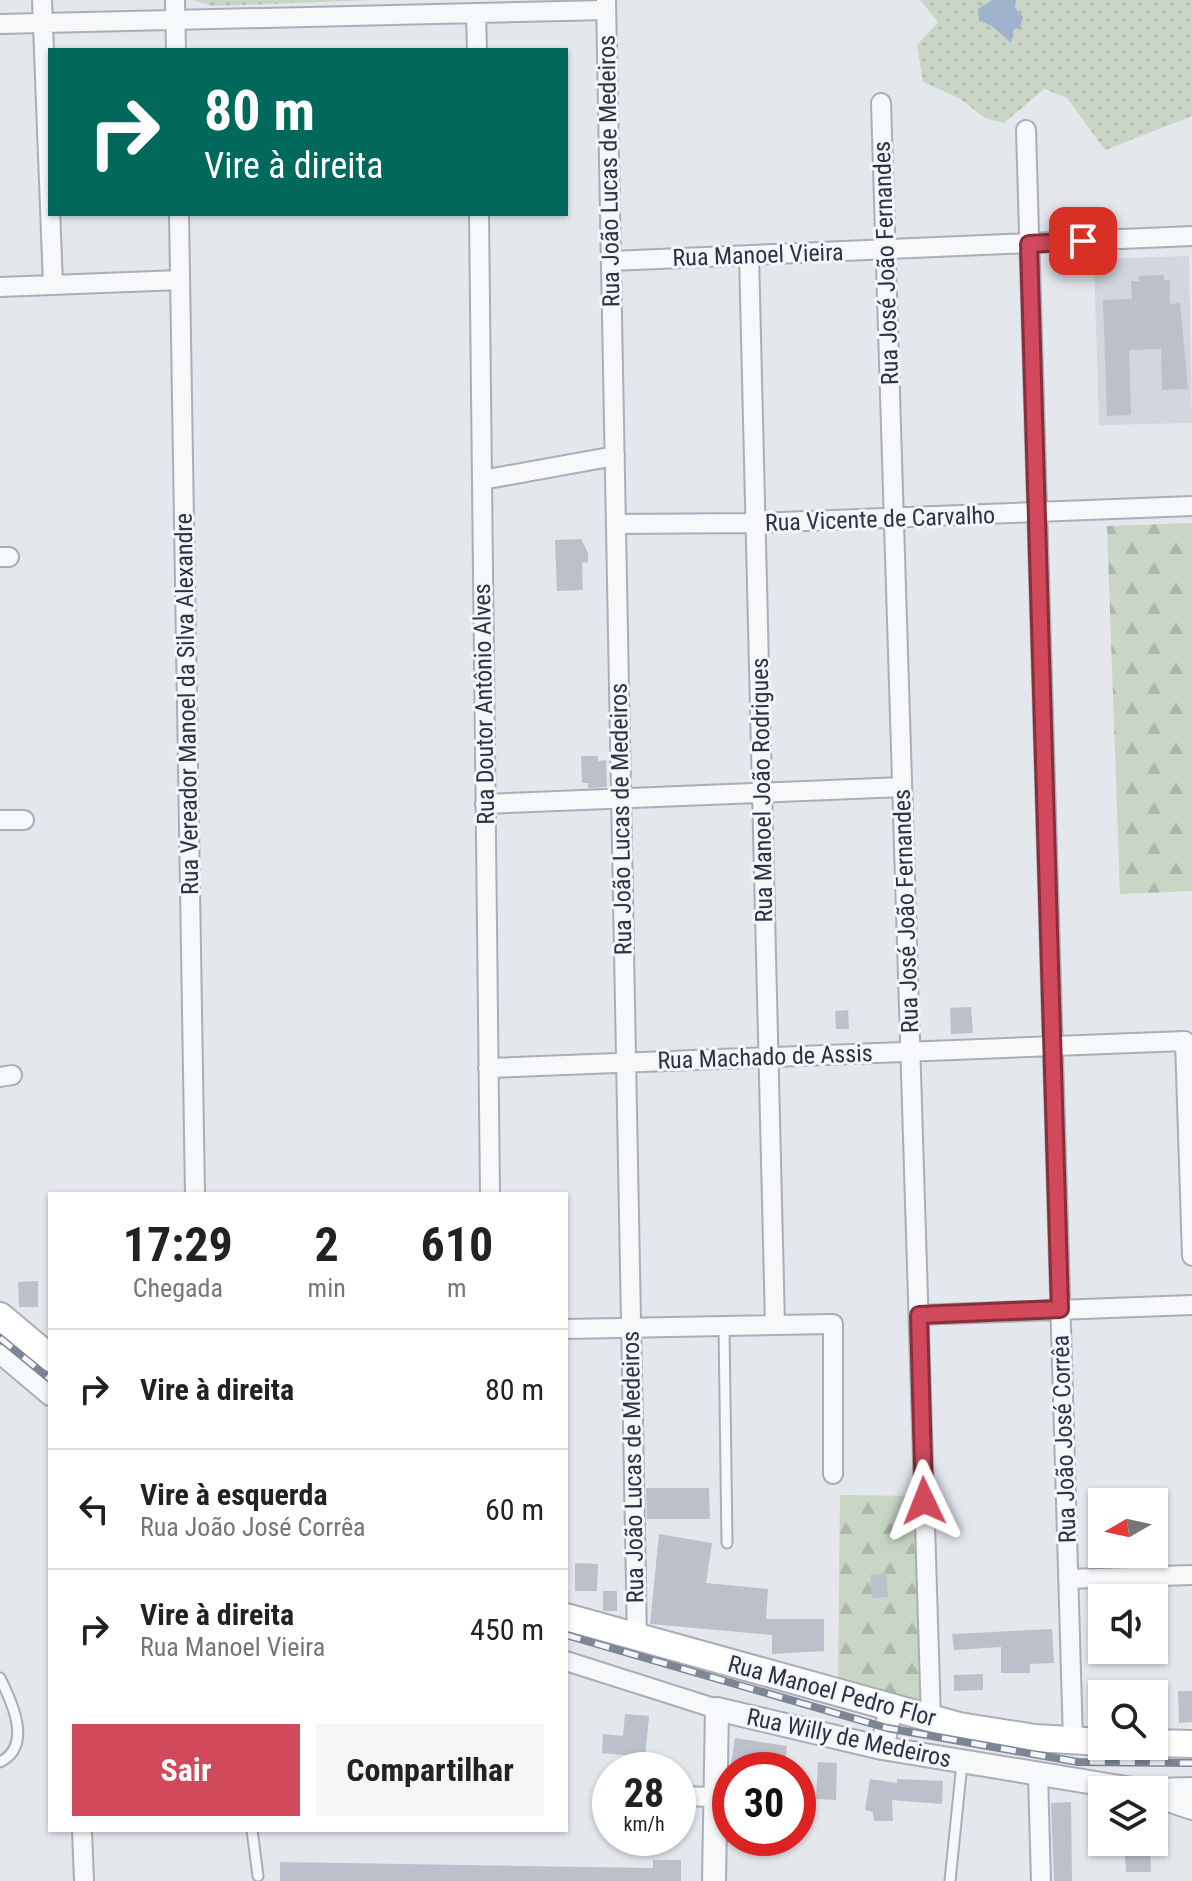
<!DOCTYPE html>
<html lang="pt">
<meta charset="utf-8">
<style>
:root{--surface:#fff;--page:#f6f6f6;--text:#222;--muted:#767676;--line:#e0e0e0;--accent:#d1495b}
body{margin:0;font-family:"Roboto Condensed",sans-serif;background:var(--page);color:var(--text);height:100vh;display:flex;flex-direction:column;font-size:30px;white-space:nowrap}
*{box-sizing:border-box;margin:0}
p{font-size:26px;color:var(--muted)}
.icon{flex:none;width:44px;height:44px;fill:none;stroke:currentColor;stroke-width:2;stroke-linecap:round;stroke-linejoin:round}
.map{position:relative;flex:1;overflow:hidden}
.drawer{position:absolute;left:48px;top:1192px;width:520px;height:640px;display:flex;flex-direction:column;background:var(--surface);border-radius:0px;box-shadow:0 2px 6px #0004}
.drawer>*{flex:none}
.top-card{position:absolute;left:48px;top:48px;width:520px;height:168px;border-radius:0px;box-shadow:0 2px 6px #0004;background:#00695c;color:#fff;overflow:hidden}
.needle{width:52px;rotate:261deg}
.fabs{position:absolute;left:1088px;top:1488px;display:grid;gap:16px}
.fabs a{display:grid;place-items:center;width:80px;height:80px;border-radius:0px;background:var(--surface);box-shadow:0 2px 6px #0004;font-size:40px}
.speed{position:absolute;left:592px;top:1752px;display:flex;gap:16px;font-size:40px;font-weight:700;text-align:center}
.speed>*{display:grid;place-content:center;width:104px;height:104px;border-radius:50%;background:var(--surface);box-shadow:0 2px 6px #0004;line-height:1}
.speed small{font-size:20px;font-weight:400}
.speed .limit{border:12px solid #d22;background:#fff;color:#111}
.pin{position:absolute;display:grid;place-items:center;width:68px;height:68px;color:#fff;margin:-34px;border-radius:16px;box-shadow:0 4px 12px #0006}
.me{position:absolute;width:88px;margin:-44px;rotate:358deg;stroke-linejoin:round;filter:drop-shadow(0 0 6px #0008)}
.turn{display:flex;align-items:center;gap:28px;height:168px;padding:0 24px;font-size:36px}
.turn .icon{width:104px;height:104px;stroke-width:2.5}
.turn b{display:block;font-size:56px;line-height:68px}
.eta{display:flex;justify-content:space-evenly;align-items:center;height:136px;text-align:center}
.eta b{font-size:48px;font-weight:700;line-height:56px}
.button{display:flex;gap:16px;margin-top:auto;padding:16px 24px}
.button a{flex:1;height:92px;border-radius:0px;background:var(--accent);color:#fff;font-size:32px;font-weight:700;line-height:92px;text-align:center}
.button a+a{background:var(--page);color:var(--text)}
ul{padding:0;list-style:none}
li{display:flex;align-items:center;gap:24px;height:120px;padding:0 24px;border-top:2px solid var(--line)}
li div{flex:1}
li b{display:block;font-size:30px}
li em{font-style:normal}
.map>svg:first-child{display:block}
.built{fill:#d2d6de}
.grass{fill:url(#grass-dots)}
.forest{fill:url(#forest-firs)}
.water{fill:#9fb4cc}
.building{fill:#bbc0ca}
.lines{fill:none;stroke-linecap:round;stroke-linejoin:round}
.service-casing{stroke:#a9aeb7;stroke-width:13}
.minor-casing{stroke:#a9aeb7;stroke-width:22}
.tertiary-casing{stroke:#a9aeb7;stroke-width:26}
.secondary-casing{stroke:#a9aeb7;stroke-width:30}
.service{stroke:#f7f8fa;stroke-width:9}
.minor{stroke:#f7f8fa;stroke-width:18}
.tertiary{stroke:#f7f8fa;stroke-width:22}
.secondary{stroke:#fff;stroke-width:26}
.rail-casing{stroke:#7d8696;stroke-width:8}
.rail{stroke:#f4f6f9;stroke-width:5;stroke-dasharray:15;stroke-linecap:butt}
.route-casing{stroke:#882f3b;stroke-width:20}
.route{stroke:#d1495b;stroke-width:14}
.labels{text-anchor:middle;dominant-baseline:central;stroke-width:6;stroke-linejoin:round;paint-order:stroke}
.street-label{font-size:24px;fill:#2b3445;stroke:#f4f6f9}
</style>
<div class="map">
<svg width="1192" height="1881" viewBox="0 0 1192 1881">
<defs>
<pattern id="grass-dots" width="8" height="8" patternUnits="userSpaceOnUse" patternTransform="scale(2)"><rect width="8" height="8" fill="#c9d6c5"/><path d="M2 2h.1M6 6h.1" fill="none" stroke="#adb8ab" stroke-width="1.8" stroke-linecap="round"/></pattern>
<pattern id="forest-firs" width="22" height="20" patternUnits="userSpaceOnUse" patternTransform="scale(2)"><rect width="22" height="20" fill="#c9d6c5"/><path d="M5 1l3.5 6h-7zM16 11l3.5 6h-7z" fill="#adb8ab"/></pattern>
</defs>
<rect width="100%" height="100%" fill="#e4e7ec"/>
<path class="built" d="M1189,256L1192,423L1099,425L1094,259Z"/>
<path class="grass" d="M193,0H375L212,6Z
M920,0H1192V116L1105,150L1067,98L1044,89L1004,123L985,118L959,98L923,82L917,45L938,22Z"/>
<path class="forest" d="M1192,523V891L1120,894L1107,526Z
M840,1495L916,1496L923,1705L838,1684Z"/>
<path class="water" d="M992,0H1016L1015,8L1023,17L1020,28L1014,29L1011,43L993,27L979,20L978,9Z"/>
<path class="building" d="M1164,275V280H1170V304L1180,303L1188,389L1162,390L1161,349L1129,350L1131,415L1107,416L1103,300L1132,299L1131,281H1139V276Z
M581,539L588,553V562L582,563L583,590L557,591L555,540Z
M581,756H598V761L606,760L607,787L588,788V783H582Z
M971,1007L973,1033L951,1034L950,1008Z
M848,1010L849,1029H836L835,1011Z
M38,1281V1307H19L18,1282Z
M646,1488H709L710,1519H647Z
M659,1534L712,1543L706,1583L768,1589L766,1619H824V1651L772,1654V1635L650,1624Z
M575,1563L598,1564L597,1591H575Z
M886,1573L888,1597L872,1598L870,1575Z
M603,1591H617V1611H603Z
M1052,1629L1054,1663L1030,1664V1673H1001V1647L954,1650L952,1634Z
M983,1674V1690L954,1691V1675Z
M1178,1691H1192V1722L1179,1723Z
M1089,1704H1102V1725H1090Z
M625,1714L649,1716L645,1757L602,1753L603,1734L623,1736Z
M735,1738L787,1746L785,1765L749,1761L748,1766L731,1764Z
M818,1762L837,1763L836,1800L816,1799Z
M870,1779L897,1783V1779L943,1781L942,1804L892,1800L893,1821H874L873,1812L865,1810Z
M1071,1802L1072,1881H1054L1051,1803Z
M1124,1842H1150L1151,1872H1126Z
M653,1860H681V1881H280V1862L653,1868Z"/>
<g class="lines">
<defs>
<path id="service" d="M724,1326L727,1543
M0,1678C12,1702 33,1746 0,1762
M252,1830L258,1876
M950,1881L962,1763"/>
<path id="minor" d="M42,0L53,285
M175,0L176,50
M606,0L637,1638
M476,13L477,50
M0,24L606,10
M881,103L931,1719
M1026,130L1073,1741
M179,214L195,1194
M479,214L490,1194
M749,255L775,1325
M611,261L1192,236
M0,287L180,280
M482,480L615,456
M616,524L756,523L1192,506
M0,557H9
M485,804L902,787
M0,820H24
M488,1068L1185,1041L1192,1256
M0,1077L12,1075
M919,1315L1192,1305
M566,1329L833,1324V1474
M0,1354L50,1396
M1068,1579L1192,1575
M566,1661L717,1709
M1038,1775L1041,1881
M678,1796L714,1797
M82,1830L84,1881"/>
<path id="tertiary" d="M882,1748L891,1708
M1155,1790L1192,1789
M1154,1795L1192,1808
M714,1881L717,1709L882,1748L1138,1790"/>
<path id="secondary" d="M0,1316L50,1358
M566,1617L959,1726L1035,1738L1102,1742
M1154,1743L1192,1744"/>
</defs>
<use href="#service" class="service-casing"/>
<use href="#minor" class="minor-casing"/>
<use href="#tertiary" class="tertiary-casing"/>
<use href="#secondary" class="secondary-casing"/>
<use href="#service" class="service"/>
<use href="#minor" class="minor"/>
<use href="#tertiary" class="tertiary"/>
<use href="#secondary" class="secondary"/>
<defs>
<path id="rail" d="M0,1338L50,1379
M566,1635L887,1728L1078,1762L1192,1763"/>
</defs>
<use href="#rail" class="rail-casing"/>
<use href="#rail" class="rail"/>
</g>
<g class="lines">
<defs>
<path id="route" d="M924,1501L919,1315L1060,1309L1029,244L1083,241"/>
</defs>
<use href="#route" class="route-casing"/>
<use href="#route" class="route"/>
</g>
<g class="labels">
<g class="street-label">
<text transform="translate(609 171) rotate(-91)">Rua João Lucas de Medeiros</text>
<text transform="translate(758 255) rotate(-2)">Rua Manoel Vieira</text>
<text transform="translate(886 263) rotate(-92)">Rua José João Fernandes</text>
<text transform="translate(880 519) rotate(-2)">Rua Vicente de Carvalho</text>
<text transform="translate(187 704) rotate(-91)">Rua Vereador Manoel da Silva Alexandre</text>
<text transform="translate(484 704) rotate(-91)">Rua Doutor Antônio Alves</text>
<text transform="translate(762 790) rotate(-91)">Rua Manoel João Rodrigues</text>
<text transform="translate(621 819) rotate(-91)">Rua João Lucas de Medeiros</text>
<text transform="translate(906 911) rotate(-92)">Rua José João Fernandes</text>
<text transform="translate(765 1057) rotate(-2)">Rua Machado de Assis</text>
<text transform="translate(1064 1439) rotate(-92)">Rua João José Corrêa</text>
<text transform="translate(633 1467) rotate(-91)">Rua João Lucas de Medeiros</text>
<text transform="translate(832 1691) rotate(15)">Rua Manoel Pedro Flor</text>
<text transform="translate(849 1738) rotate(12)">Rua Willy de Medeiros</text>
</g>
</g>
</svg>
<div class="fabs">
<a><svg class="needle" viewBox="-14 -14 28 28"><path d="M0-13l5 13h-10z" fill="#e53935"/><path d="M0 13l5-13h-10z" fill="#767676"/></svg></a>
<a><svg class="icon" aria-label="sound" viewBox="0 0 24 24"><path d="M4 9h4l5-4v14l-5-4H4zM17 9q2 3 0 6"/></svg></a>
<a><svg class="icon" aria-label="search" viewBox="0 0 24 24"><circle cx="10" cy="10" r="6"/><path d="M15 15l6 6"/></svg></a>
<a><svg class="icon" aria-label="layers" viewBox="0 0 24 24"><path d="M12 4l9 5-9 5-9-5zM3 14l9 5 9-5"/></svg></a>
</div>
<div class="speed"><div>28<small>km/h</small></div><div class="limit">30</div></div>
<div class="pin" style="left:1083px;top:241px;background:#d93025"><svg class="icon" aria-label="arrive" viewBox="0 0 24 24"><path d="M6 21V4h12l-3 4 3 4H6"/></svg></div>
<svg class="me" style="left:924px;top:1501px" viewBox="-20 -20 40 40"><path d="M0-17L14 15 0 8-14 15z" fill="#d1495b" stroke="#fff" stroke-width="4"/></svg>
<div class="top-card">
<div class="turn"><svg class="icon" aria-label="right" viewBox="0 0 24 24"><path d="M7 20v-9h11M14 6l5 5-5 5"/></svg><div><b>80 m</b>Vire à direita</div></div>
</div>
<section class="drawer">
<div class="eta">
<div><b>17:29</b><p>Chegada</p></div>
<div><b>2</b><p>min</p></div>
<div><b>610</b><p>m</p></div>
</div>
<ul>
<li><svg class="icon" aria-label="right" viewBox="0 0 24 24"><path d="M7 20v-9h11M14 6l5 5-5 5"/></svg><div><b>Vire à direita</b></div><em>80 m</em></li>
<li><svg class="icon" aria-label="left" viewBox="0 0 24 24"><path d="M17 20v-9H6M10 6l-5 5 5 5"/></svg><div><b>Vire à esquerda</b><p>Rua João José Corrêa</p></div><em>60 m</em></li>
<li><svg class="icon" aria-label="right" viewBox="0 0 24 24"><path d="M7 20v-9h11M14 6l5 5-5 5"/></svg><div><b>Vire à direita</b><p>Rua Manoel Vieira</p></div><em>450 m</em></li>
</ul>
<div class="button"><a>Sair</a><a>Compartilhar</a></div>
</section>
</div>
